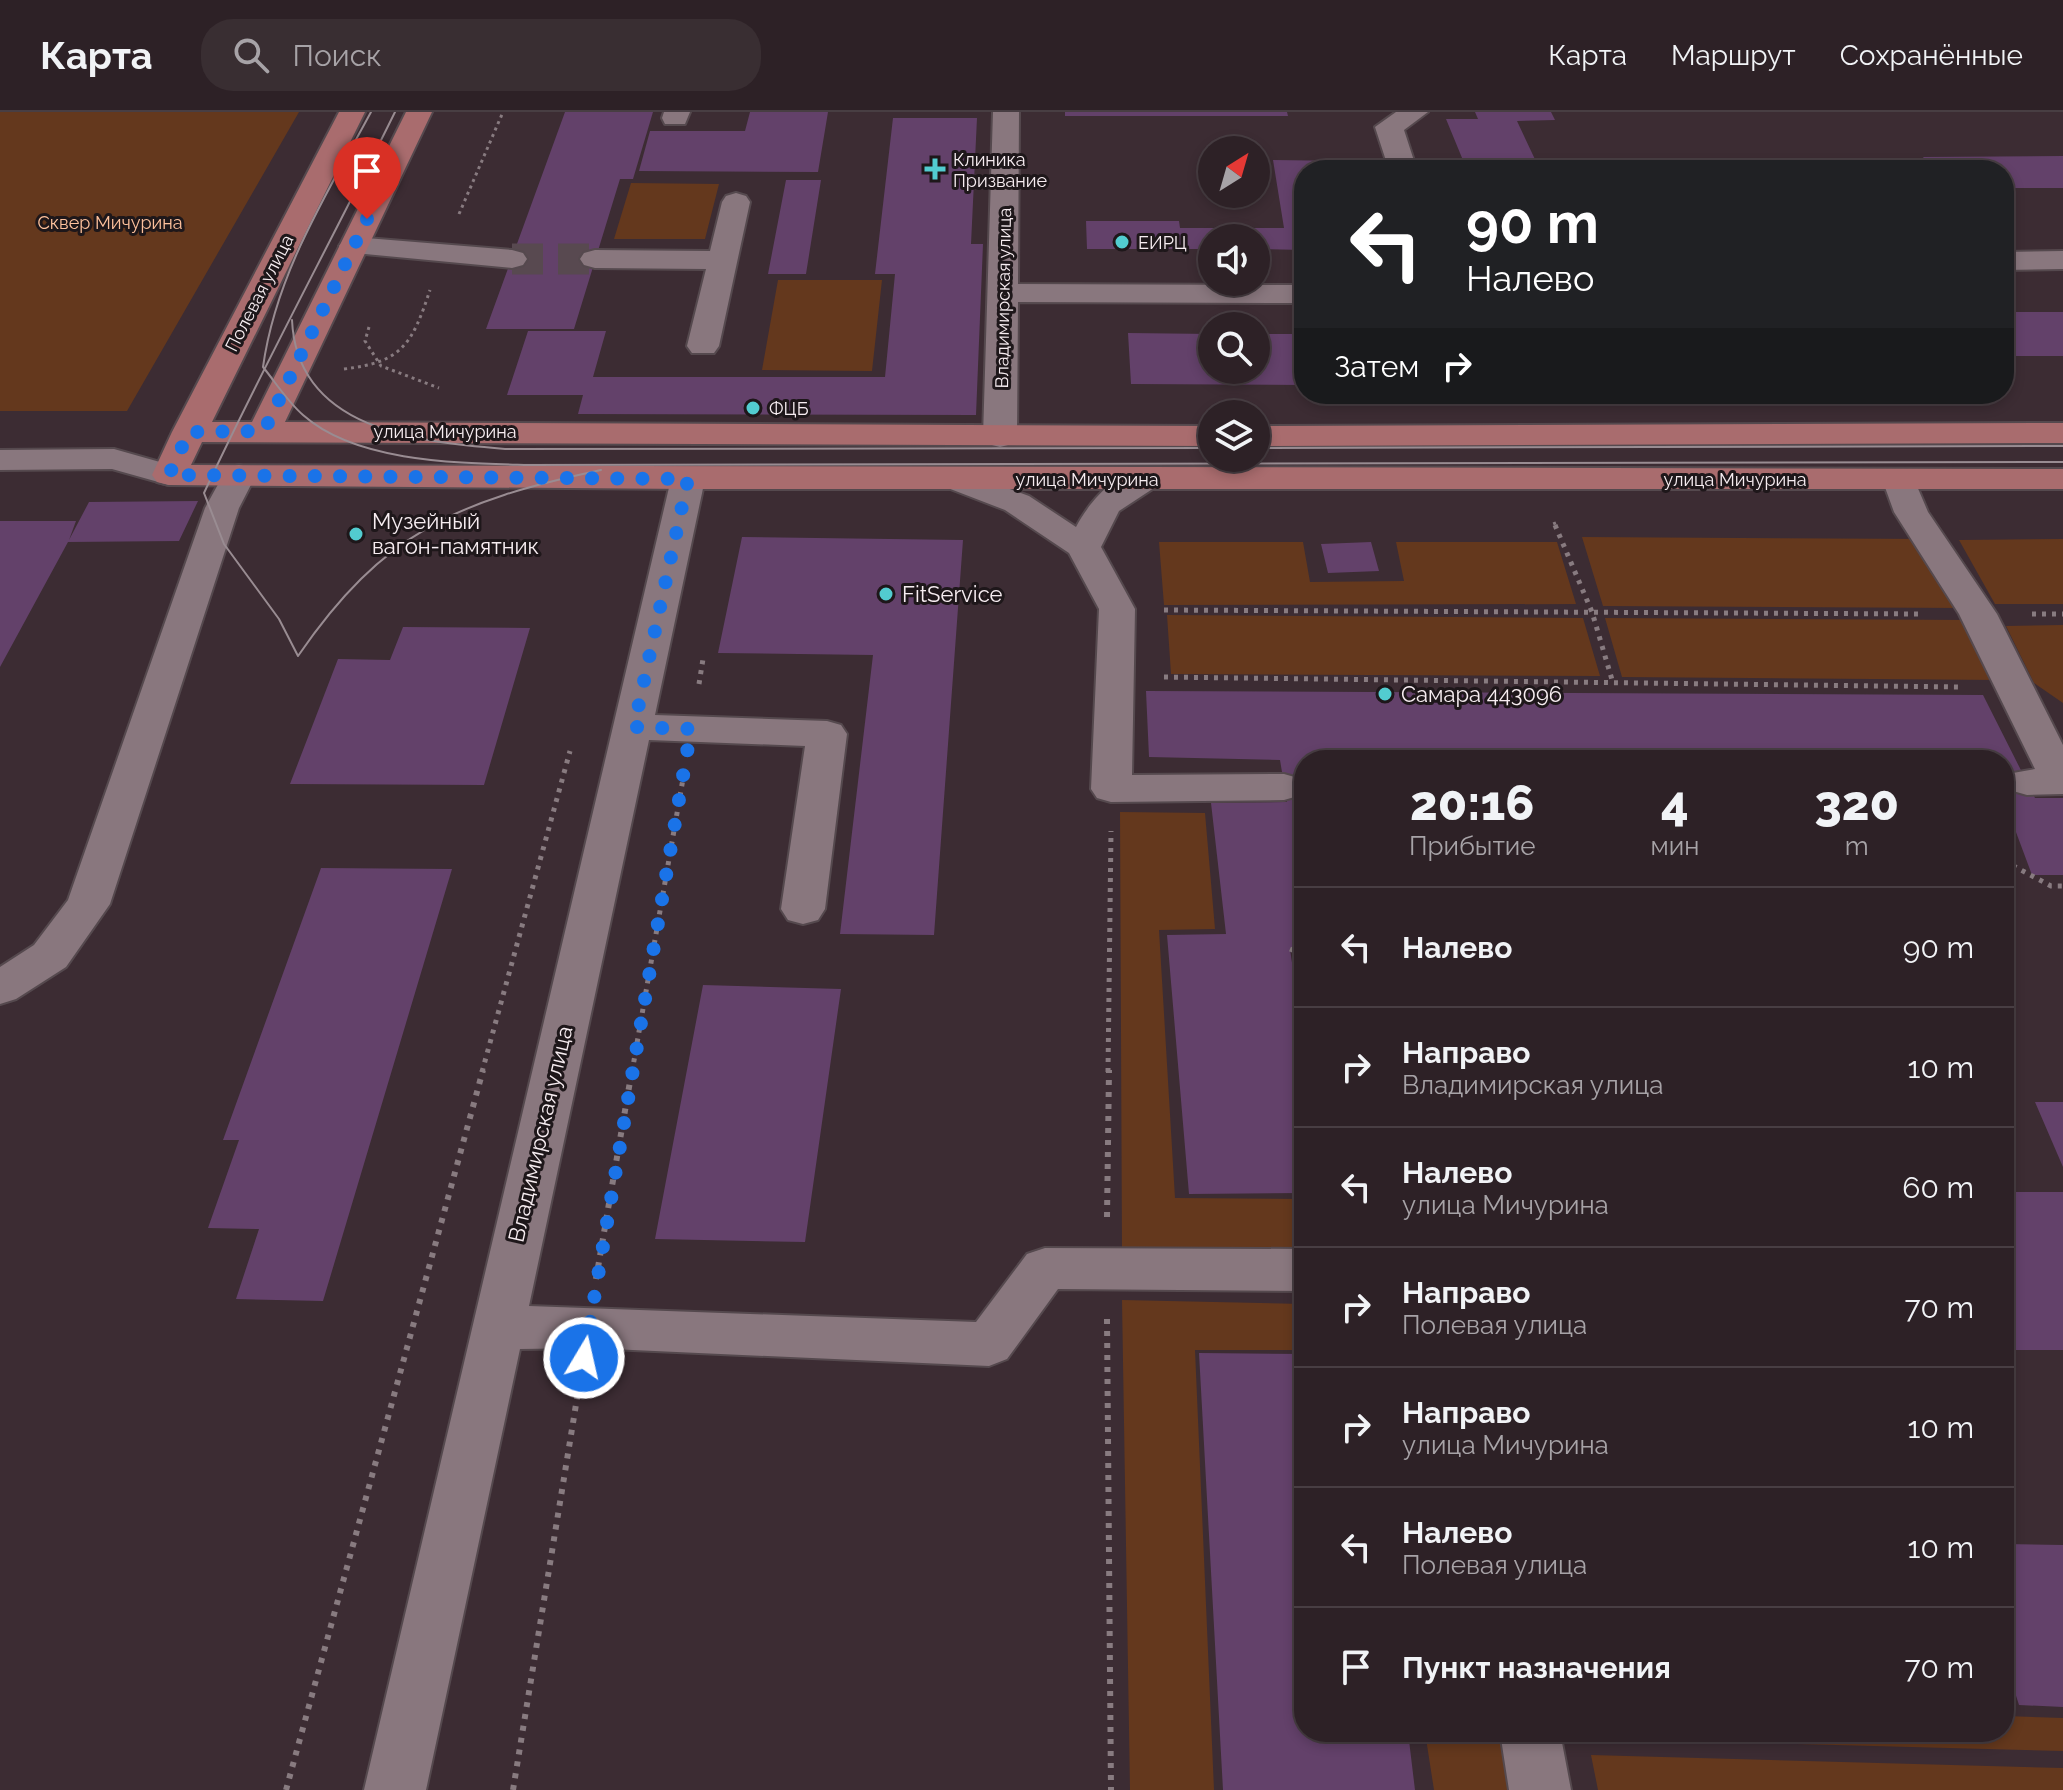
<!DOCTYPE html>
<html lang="ru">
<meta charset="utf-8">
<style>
:root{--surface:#2d2126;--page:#392e32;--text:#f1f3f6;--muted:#a7a3a7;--line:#483e43}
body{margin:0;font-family:Raleway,sans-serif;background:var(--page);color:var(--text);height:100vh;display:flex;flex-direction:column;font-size:30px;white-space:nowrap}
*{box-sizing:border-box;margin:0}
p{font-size:26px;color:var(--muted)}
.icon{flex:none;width:44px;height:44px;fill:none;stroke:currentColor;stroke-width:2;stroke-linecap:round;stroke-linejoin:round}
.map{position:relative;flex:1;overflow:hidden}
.sheet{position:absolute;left:1294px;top:638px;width:720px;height:992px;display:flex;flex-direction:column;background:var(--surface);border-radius:32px;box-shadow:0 4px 12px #0003,0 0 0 2px var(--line)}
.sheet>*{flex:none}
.guide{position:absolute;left:1294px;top:48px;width:720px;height:244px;border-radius:32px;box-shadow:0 4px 12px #0003,0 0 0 2px var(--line);background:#202124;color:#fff;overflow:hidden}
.needle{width:52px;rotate:37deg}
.tools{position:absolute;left:1198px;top:24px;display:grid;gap:16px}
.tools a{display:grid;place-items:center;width:72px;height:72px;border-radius:50%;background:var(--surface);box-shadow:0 4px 12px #0003,0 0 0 2px var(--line);font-size:40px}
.pin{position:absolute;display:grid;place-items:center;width:68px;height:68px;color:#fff;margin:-82px -34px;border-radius:50% 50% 50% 0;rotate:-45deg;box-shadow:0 0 8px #0007}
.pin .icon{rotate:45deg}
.me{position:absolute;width:88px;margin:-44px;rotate:9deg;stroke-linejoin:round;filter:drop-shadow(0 0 6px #0008)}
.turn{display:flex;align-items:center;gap:28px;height:168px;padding:0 40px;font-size:36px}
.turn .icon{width:104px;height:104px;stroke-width:2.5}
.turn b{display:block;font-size:56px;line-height:68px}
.then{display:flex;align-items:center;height:76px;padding:0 40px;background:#0003;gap:16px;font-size:30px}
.eta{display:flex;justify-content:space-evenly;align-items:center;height:136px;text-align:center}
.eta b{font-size:48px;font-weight:800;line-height:56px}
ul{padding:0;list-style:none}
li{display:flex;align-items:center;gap:24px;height:120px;padding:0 40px;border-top:2px solid var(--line)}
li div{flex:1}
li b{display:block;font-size:30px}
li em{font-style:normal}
header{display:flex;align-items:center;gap:48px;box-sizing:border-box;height:112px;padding:0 40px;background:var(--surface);border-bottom:2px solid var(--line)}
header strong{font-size:38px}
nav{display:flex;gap:44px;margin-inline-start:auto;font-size:28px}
.search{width:560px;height:72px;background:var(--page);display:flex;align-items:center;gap:20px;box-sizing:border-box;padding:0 28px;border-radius:32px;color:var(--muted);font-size:30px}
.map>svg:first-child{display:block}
.green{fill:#64381d}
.building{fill:#63416a}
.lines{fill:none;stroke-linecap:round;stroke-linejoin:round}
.minor-tunnel{stroke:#584950;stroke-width:31;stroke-dasharray:31 15;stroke-linecap:butt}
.minor-casing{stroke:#55494e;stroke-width:4}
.major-casing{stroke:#55494e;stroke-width:4}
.path-far2{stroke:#887b80;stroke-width:3;stroke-dasharray:3 4;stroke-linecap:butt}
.path-far1{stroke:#887b80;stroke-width:5;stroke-dasharray:4 6;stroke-linecap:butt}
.path{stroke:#887b80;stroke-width:6;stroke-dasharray:5 7;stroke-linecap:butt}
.minor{fill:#89777e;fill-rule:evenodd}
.major{fill:#a96c6e;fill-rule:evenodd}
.tram{stroke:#998c92;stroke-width:2}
.route{stroke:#1a73e8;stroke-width:14;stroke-dasharray:0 25.2}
.poi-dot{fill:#52ccd0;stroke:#1e171a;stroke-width:3}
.labels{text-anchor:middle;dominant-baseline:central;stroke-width:6;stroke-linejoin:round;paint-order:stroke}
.far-poi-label{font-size:18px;fill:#f7edf1;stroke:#1e171a;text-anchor:start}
.far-park-label{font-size:18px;fill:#fec19c;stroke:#1e171a}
.far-street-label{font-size:18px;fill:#f7edf1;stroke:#1e171a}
.poi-label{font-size:22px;fill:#f7edf1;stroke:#1e171a;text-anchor:start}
.street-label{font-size:22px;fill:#f7edf1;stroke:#1e171a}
</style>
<header>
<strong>Карта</strong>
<div class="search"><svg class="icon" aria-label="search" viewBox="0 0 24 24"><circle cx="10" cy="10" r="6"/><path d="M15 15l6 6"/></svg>Поиск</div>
<nav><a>Карта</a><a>Маршрут</a><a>Сохранённые</a></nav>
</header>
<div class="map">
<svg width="2063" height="1678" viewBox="0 0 2063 1678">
<rect width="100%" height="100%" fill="#3c2c33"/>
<path class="green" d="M0,0H299L127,299H0Z
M631,71L719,72L705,127H614Z
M778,168H882L872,259L762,258Z
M1582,425L1930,427L1964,496L1603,494Z
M2063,427V492H1995L1959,428Z
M1159,430H1303L1310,470L1404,469L1396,430H1557L1576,492L1164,493Z
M1167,503L1583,506L1600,564L1171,562Z
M1605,506L1971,508L2000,568L1622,565Z
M2063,513V591L2034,571L2006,514Z
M1120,700L1205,701L1215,817L1159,818L1175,1086L1304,1087V1142L1122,1140Z
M1122,1188L1304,1192V1238H1195L1214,1678H1130Z
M2004,1604L2063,1606V1639L1562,1626L1561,1620H2004Z
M1425,1620H1508L1519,1678H1434Z
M1591,1643L2063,1656V1678H1598Z"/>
<path class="building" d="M565,0H653L633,67H620L574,217H486Z
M750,0H828L818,60L639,59L650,19H745Z
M1065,0H1287L1288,4H1065Z
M1475,0H1551L1555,8L1517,9L1540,58H1467L1446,7H1478Z
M893,6H977L971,132H983L976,303L578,302L583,283H507L528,219H606L593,265H885L895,162H875Z
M2063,44V76H2004V58H1932L1923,45Z
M1273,48L1347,49L1349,58H1304V138L1256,137V126H1212V137H1087L1086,109H1179L1180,116H1284Z
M786,68H821L806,162H768Z
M2004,200H2063V244H2004Z
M1128,221L1212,222V258H1256V222H1304V273L1131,272Z
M198,389L179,429L68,430L0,555V409H76L69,428L89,390Z
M742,425L963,428L934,823L840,822L873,543L718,541Z
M1371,430L1379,459L1328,461L1321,432Z
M403,515L530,516L484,673L290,672L338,547L390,548Z
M1146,579L1983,583L2035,686H2063V763H2032L2004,688V648H1304V837H1290L1304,934V1081L1189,1082L1167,823L1226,822L1211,691L1287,690L1280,648L1149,645Z
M321,756L452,757L323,1189L236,1187L259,1117L208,1116L239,1028H223Z
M703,873L841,877L805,1130L655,1127Z
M2035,990H2063V1055Z
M2004,1080H2063V1238H2004Z
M1199,1241L1304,1242V1620H1408L1415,1678H1223Z
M2004,1432L2063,1433V1595L2019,1593L2004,1546Z"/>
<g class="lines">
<path class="minor-tunnel" d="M512,147H595"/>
<defs>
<path id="minor" d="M664,0H690L685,12H665L662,6Z
M993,0H1019L1018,172L1304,173V191L1018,190L1017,325L1012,332L1000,335L988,332L983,325Z
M1396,0H1428L1404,18L1417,58H1389L1375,15Z
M736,81L746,84L750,90L719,234L714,241H692L687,234L706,157L595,156L584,153L580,147L584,141L595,138L710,139L722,90L726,84Z
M354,125L512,138L523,141L527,147L523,153L512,156L344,140L339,134L344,128Z
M2063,139V157L2004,158V140Z
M114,337L181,356L186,363L181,370L169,373L112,357L0,358V338Z
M239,353L251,356L256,363L239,396L110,792L66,855L16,887L0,892V855L34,833L68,788L205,396L227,356Z
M952,356L1029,384L1076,415C1091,387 1122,351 1157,360L1162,367L1157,374L1119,399L1101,435L1135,497L1132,663L1284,662L1298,666L1304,675L1298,684L1284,688L1111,690L1097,686L1091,677L1099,497L1069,441L1005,398L940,373L935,366L940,359Z
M688,357L700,360L705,367L655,603L827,609L841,613L847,622L825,797L818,808L803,812L788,808L781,797L805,634L649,628L529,1194L976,1210L1027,1142L1045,1136L1304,1137V1179L1058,1177L1007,1247L989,1254L589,1236L520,1237L426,1678H364L671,367L676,360Z
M1899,357L1911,360L1928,400L1997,502L2063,633V682L2027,683L2013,679L2007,670L2013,661L2035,657L1959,502L1894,400L1882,367L1887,360Z
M1500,1620H1560L1571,1678H1509Z"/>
<path id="major" d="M339,0H365L212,310H252L406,0H432L285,310L1212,314V334L202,330L191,353L2063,357V377H688L169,373L157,370L152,363L172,320Z
M2063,311V331L1256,334V314Z"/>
</defs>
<use href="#minor" class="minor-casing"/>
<use href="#major" class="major-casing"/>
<path class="path-far2" d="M459,102L503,0
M369,215L365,229L381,254L439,276
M344,257C403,250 412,232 430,178
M1554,410L1556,415"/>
<path class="path-far1" d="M1555,413L1592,500L1613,571
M1164,498L1922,502
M2032,502H2063
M1164,565L1962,575
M699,572L703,547
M2004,749L2051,774H2063
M1290,837L1304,843
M482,960L570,639
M632,960L684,661
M1108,960L1111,719"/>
<path class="path" d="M1107,1105L1109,958
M596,1167L632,958
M1107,1207L1111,1678
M286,1678L483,958
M513,1678L580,1268"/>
<use href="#minor" class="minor"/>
<use href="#major" class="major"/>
<path class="tram" d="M371,0C327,82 276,161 263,255C276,271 287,289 303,303C357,351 460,351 529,353L2063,350
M292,208C297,318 418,330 505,337L1212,336
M1256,336L2063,334
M298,544L279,507L224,432L204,381C264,252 332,128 395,0
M298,544C383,420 457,389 601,358"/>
</g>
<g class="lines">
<path class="route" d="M367,107L264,319L189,320L169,363L688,367L634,615L691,617L584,1246"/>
</g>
<g class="poi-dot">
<path d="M931 45h8v8h8v8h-8v8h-8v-8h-8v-8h8z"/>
<circle cx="1122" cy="130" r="8"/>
<circle cx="753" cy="296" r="8"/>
<circle cx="356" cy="422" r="8"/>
<circle cx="886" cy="482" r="8"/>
<circle cx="1385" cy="582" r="8"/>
</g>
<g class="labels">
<g class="far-poi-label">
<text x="953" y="47">Клиника<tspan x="953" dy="21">Призвание</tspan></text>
<text x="1138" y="130">ЕИРЦ</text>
<text x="769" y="296">ФЦБ</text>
</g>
<g class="far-park-label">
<text x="110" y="110">Сквер Мичурина</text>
</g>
<g class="far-street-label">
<text transform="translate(259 181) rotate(-63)">Полевая улица</text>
<text transform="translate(1003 186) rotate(-89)">Владимирская улица</text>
<text x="445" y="319">улица Мичурина</text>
<text x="1087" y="367">улица Мичурина</text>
<text x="1735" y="367">улица Мичурина</text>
</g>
<g class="poi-label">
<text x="372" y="409">Музейный<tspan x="372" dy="25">вагон-памятник</tspan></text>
<text x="902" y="482">FitService</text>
<text x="1401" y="582">Самара 443096</text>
</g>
<g class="street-label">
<text transform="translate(540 1022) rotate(-77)">Владимирская улица</text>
</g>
</g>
</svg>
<div class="tools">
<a><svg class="needle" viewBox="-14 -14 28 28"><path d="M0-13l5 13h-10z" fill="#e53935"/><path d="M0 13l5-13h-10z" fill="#a7a3a7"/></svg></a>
<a><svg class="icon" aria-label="sound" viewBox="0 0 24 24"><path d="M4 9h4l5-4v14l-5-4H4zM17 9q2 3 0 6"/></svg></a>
<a><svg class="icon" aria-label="search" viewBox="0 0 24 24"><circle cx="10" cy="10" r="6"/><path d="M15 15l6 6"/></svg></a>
<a><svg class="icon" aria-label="layers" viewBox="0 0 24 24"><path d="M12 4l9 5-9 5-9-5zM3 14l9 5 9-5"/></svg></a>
</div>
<div class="pin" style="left:367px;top:107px;background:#d93025"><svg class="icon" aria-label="arrive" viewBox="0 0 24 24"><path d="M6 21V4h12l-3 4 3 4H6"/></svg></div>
<svg class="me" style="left:584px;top:1246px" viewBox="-20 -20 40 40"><circle r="17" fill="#1a73e8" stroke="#fff" stroke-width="3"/><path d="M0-11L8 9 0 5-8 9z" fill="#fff"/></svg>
<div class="guide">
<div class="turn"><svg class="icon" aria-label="left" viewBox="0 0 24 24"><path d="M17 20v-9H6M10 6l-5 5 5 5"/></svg><div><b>90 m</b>Налево</div></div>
<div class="then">Затем<svg class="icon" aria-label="right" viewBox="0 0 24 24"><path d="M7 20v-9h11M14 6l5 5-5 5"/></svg></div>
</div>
<section class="sheet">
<div class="eta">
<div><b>20:16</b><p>Прибытие</p></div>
<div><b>4</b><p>мин</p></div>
<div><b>320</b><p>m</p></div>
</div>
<ul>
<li><svg class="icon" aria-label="left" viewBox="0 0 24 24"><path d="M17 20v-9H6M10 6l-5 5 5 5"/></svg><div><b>Налево</b></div><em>90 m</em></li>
<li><svg class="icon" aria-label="right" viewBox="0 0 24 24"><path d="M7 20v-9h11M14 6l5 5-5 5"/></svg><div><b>Направо</b><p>Владимирская улица</p></div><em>10 m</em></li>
<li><svg class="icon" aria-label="left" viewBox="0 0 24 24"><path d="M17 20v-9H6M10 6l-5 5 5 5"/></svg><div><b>Налево</b><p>улица Мичурина</p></div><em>60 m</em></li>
<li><svg class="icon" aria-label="right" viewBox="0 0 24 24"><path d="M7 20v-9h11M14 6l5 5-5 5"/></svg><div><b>Направо</b><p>Полевая улица</p></div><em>70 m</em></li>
<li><svg class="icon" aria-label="right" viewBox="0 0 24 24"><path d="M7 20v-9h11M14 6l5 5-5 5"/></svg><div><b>Направо</b><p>улица Мичурина</p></div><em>10 m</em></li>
<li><svg class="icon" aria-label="left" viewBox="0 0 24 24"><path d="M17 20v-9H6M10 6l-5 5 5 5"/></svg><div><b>Налево</b><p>Полевая улица</p></div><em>10 m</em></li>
<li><svg class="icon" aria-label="arrive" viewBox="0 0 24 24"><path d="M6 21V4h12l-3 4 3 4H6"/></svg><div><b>Пункт назначения</b></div><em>70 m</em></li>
</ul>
</section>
</div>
